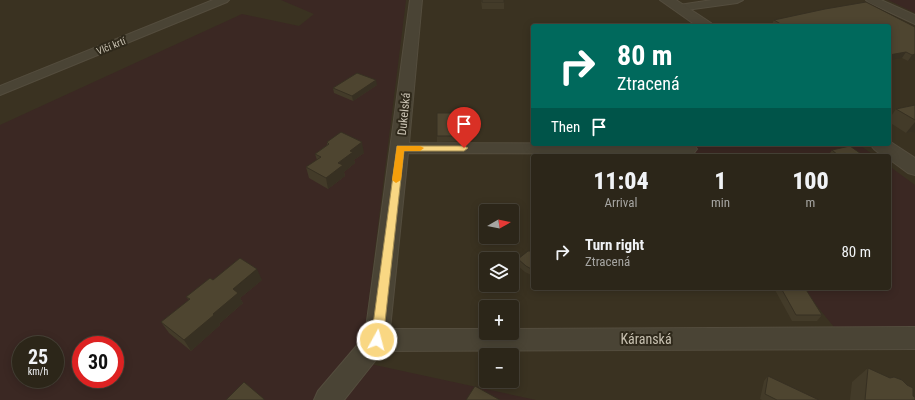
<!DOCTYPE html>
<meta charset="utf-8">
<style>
:root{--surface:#2c2619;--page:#342e22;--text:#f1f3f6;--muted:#a6a5a2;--line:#484338}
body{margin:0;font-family:"Roboto Condensed",sans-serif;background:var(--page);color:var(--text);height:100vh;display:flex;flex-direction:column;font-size:15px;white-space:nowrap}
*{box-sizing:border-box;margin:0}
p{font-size:13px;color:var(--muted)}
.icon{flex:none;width:22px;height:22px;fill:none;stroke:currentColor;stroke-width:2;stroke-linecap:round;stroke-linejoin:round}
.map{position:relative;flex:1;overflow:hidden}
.sheet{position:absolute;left:531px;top:154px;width:360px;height:136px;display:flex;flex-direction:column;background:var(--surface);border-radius:4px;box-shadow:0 2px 10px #0003,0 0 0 1px var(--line)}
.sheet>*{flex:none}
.guide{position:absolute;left:531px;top:24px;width:360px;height:122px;border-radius:4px;box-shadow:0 2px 10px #0003,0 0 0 1px var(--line);background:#00695c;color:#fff;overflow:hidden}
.needle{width:26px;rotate:81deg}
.buttons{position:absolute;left:479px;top:204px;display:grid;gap:8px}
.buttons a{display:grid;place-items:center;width:40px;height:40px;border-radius:4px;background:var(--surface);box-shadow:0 2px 10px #0003,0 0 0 1px var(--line);font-size:20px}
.speed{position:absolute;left:12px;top:336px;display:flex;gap:8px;font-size:20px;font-weight:700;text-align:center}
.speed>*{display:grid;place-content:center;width:52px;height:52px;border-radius:50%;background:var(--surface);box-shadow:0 2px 10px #0003,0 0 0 1px var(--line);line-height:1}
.speed small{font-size:10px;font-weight:400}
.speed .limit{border:6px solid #d22;background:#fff;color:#111}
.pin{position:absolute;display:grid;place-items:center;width:34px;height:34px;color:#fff;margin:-41px -17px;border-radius:50% 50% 50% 0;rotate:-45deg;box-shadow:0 0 4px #0007}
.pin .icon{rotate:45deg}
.me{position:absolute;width:44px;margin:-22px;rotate:7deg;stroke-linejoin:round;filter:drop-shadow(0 0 3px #0008)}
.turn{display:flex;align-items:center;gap:14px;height:84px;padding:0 20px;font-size:18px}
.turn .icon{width:52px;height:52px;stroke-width:2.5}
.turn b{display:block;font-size:28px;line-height:34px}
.then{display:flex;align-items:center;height:38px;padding:0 20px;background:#0003;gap:8px;font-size:15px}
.eta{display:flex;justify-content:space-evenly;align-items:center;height:68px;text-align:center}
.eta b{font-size:24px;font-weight:800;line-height:28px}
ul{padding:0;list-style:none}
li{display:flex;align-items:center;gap:12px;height:60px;padding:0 20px}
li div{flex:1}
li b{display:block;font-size:15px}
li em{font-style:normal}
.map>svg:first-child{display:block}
.green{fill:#3b2823;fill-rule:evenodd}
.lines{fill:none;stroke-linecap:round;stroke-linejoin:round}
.minor-casing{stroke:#544d3e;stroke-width:2}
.tertiary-casing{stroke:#544d3e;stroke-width:2}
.minor{fill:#4a4435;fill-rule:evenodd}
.tertiary{fill:#4a4435;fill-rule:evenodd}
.wall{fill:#433b29}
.shaded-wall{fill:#373022}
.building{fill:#4e4530;stroke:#373022}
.route{fill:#f9d783;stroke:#a28c55}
.slow{fill:#f59e0b}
.labels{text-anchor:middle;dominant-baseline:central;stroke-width:4;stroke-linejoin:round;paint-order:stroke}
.far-street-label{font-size:10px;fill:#c7c0b0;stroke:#2f291b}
.street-label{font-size:12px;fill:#c7c0b0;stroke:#2f291b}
.near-street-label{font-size:14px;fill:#c7c0b0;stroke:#2f291b}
</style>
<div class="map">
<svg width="915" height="400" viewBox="0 0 915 400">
<rect width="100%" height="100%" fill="#3a3221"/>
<path class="green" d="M281,0H406L361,362L536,400H0V125L242,14L299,26L314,14ZM21,345H55V379H21ZM81,345H115V379H81Z
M888,0H915V13Z
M682,144H858L875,156H692Z
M889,166L915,185V333H839L802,288H889Z"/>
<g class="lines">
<defs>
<path id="minor" d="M213,0H229L227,2L0,95V86Z
M410,0H422L409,143L689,144L694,145L697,149L694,153L688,154L408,153L390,329H486V333H512V329L915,327V349L383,351L344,400H314L318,391L365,336Z
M712,0H743L737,3L679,11L675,10L673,8L675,6L679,5Z
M866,0H881L915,15V24L868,2Z"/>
<path id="tertiary" d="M660,0H676L711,23L713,26H697Z
M889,141L915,158V175L908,173L889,159V156C881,156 874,150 870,144H889Z"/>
</defs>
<use href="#minor" class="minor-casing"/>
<use href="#tertiary" class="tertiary-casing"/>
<use href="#minor" class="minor"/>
<use href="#tertiary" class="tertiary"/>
</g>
<path class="wall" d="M481,0H504V9H482Z
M774,20L915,27V60L908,61L902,58L889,26H771Z
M377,85L353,101L334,93L333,88Z
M915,105V132L906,133L889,122V119L896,109Z
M437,113L465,136V141L437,142Z
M327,142L364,153L354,160L355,163L344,172L345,176L328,189L309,178L306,167L317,160L315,154L327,145Z
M832,150L864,156H828Z
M533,251V276L525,272L517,265L518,259Z
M262,280L240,298L243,303L219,324L220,325L191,351L169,333L161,322L189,300L186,297Z
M535,288H551L536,289Z
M776,288H805L822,315L817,321H792L775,290Z
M868,368L913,396L915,400H850L852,382Z
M768,376L819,400H762L760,399L764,381Z"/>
<path class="shaded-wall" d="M906,52L902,58L889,60V55Z
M915,54V60L908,61L912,55Z
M376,80L377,85L353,101L352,96Z
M915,122V132L906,133Z
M362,142L364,153L354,160L355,163L344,172L345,176L328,189L326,178L350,151Z
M257,269L262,280L240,298L243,303L219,324L220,325L191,351L184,340L213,314L233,289Z"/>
<path class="building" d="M482,0H504V2H482Z
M866,2L915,27V54L912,55L906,52L889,55V26H784L774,20L825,9Z
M357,73L376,80L352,96L333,88Z
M915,105V120L896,109Z
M437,113H463L465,136H437Z
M341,132L362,142L350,151L353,152L338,163L343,165L326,178L306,167L321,157L315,154L329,144L327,142Z
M850,146L864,156H839L832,150Z
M528,251H533V270L526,266L518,259Z
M240,258L257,269L233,289L238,293L213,314L214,315L184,340L161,322L190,299L186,297L210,278L213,280Z
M781,288H805L822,315H796Z
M868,368L890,378L894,377L902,380L907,385L913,388V396L915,397V400H865Z
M768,376L819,400H777L765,394Z
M244,382L264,399V400H226Z
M475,386L500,400H466Z"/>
<path class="route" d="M397,146H464L468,148L464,151H404L383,340L381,344L377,346L373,344L371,340Z"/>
<path class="slow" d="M397,146H420L424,148L420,151H404L401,180L396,183L392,180Z"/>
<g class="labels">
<g class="far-street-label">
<text transform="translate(111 46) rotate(-22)">Vlčí krtí</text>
</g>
<g class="street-label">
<text transform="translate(404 114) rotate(-84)">Dukelská</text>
</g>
<g class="near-street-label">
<text x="646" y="339">Káranská</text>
</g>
</g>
</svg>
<div class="buttons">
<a><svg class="needle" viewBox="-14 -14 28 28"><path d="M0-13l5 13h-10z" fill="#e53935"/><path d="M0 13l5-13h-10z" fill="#a6a5a2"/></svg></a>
<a><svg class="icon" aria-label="layers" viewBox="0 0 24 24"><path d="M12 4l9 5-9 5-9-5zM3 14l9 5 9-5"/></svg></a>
<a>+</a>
<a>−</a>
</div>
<div class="speed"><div>25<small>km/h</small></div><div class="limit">30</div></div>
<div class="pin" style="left:464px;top:148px;background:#d93025"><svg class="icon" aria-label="arrive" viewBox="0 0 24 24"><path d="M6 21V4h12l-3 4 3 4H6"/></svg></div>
<svg class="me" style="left:377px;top:340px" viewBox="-20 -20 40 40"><circle r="17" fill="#f9d783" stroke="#fff" stroke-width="3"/><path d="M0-11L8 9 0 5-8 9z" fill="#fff"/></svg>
<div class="guide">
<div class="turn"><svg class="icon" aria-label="right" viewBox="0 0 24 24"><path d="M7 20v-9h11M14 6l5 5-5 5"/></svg><div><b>80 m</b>Ztracená</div></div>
<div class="then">Then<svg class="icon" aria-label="arrive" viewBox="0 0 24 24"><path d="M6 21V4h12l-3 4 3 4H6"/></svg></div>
</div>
<section class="sheet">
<div class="eta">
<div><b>11:04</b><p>Arrival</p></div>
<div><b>1</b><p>min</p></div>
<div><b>100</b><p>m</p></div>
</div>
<ul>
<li><svg class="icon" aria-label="right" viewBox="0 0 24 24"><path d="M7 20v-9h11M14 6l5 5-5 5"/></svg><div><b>Turn right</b><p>Ztracená</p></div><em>80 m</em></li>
</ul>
</section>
</div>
